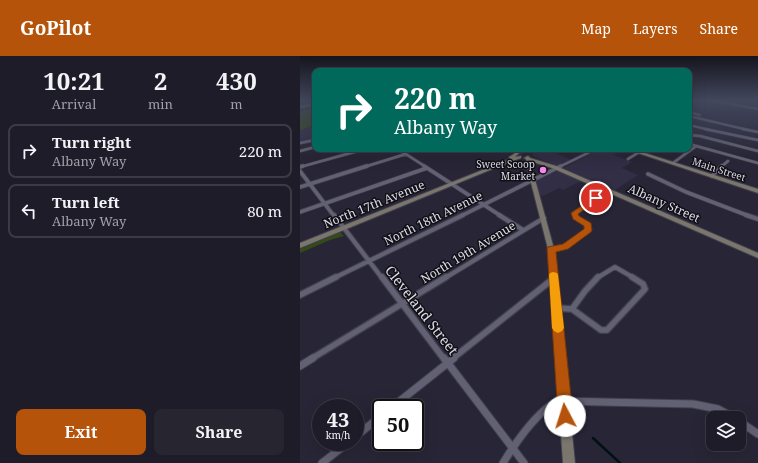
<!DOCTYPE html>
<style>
:root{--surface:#1e1c28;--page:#262530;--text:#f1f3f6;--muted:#a1a1a8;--line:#3c3a45;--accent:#b45309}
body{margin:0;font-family:"Noto Serif",serif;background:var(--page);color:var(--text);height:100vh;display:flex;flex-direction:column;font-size:15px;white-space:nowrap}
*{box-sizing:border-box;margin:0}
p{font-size:13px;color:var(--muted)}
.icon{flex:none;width:22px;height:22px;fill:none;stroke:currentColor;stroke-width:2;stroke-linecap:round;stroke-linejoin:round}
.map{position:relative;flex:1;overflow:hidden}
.drawer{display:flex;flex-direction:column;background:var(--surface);width:300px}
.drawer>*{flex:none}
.top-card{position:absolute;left:12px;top:12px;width:380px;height:84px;border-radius:8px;box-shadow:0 4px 16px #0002,0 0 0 1px var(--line);background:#00695c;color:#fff;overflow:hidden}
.fabs{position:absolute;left:406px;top:355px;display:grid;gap:8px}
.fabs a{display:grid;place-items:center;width:40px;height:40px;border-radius:8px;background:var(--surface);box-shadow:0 4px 16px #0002,0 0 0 1px var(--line);font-size:20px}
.speed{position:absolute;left:12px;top:343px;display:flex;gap:8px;font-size:20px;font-weight:700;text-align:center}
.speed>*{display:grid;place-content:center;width:52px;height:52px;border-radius:50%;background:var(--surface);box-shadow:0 4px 16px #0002,0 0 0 1px var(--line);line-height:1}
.speed small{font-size:10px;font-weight:400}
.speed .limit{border:2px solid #111;border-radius:6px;background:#fff;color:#111}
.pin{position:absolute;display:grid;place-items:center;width:34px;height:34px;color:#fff;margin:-17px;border:2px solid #fff;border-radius:50%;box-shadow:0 1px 4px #0007}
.me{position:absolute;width:44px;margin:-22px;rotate:355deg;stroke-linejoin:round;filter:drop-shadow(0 0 3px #0008)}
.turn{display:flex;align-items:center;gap:14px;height:84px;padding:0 16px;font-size:18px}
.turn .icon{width:52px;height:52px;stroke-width:2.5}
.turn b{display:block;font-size:28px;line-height:34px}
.eta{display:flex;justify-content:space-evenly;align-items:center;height:68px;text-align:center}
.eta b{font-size:24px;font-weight:700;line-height:28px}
.primary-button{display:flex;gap:8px;margin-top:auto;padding:8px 16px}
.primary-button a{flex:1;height:46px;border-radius:8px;background:var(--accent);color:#fff;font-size:16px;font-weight:700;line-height:46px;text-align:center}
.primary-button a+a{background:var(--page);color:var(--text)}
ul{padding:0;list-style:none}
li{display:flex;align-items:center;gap:12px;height:54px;margin:0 8px 6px;padding:0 8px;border:2px solid var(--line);border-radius:8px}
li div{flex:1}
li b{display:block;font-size:15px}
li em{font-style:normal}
header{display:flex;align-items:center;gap:24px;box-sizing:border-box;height:56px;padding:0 20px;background:var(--accent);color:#fff}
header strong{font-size:19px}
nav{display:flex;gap:22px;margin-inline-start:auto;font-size:14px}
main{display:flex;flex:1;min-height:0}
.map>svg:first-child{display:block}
.built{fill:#312e45}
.green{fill:#344a17}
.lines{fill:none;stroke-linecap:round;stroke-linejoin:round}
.stream{stroke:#031013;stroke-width:2.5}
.street-far5-casing{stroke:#42404d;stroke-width:3}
.street-far4-casing{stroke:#42404d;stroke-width:3.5}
.street-far3-casing{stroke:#42404d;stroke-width:5}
.street-far2-casing{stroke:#42404d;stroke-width:6}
.street-far1-casing{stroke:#42404d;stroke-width:8}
.street-casing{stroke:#42404d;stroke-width:9}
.secondary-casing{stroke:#42404d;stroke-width:2}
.street-far5{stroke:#626073;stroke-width:2}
.street-far4{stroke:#626073;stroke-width:2.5}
.street-far3{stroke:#626073;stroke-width:3.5}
.street-far2{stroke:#626073;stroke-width:4}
.street-far1{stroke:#626073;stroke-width:5.5}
.street{stroke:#626073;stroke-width:7}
.secondary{fill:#7a766e;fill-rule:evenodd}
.route{fill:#b45309;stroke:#753606}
.slow{fill:#f59e0b}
.poi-dot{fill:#fa87e7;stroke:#111017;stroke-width:1.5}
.labels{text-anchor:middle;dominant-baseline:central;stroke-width:3;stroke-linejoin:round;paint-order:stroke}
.far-poi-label{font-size:10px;fill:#dcdbe6;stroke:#111017;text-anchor:end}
.far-street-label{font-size:10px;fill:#dcdbe6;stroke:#111017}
.street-label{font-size:12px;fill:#dcdbe6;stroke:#111017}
.near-street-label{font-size:14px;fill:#dcdbe6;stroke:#111017}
</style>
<header>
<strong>GoPilot</strong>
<nav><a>Map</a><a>Layers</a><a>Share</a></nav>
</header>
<main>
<section class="drawer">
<div class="eta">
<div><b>10:21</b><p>Arrival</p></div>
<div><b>2</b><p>min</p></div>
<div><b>430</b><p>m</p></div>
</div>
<ul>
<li><svg class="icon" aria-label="right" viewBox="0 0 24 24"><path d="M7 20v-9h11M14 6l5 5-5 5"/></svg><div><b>Turn right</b><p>Albany Way</p></div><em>220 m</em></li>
<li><svg class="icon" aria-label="left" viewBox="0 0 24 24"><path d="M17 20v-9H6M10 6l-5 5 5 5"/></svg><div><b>Turn left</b><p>Albany Way</p></div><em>80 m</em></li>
</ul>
<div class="primary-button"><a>Exit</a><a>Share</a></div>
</section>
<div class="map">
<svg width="458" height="407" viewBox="0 0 458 407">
<rect width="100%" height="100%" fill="#282636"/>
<path class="built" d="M15,69V83L0,87V74Z
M243,93H246L272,104L257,110L233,100V97Z
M300,93H325L314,99L332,106L322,112L338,119L315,134L263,112Z
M258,115L281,125L263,134L259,132L243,140L239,138L237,124Z"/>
<path class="green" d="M15,52V69L0,74V55Z
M40,176L44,180L30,184L0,197V193Z"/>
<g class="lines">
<path class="stream" d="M293,382L320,407"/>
<defs>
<path id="street-far5" d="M409,44L458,53
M389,56L400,59
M389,60L448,74
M389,69L410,74"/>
<path id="street-far4" d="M405,73L458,84
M443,73L458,76
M389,79L400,80L458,95
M0,87L15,84
M389,88L458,107
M98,93L126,111
M0,95L15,91
M328,103L344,93
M373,107L396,90
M0,111L65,93
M64,111L106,98
M259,111L296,93
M421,111L428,105"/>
<path id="street-far3" d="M124,110L201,160
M0,111L3,110
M0,115L34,160
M348,118L386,136L449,160
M412,120L422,110
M0,131L67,110
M0,156L127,112
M161,160L261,110
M276,160L275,157L308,134"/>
<path id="street-far2" d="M34,159L82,222
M199,159L223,174
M446,159L458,163
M251,193L265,191L288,174V169L276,162L275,159
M34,222L163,159
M145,222L244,162
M297,222L315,211L334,222"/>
<path id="street-far1" d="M82,221L144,303
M0,239L36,221
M256,252L272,253
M272,253L301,274H307L345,233L343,228L332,221
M272,253L285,235L298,221
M11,303L146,221
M152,303L254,222"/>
<path id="street" d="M144,302L224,407
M0,310L13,302
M91,352L154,302
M439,365L458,378
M55,381L81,360
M22,407L49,386
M203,407C216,386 236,357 257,345L393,348L418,353L435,362"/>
<path id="secondary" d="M15,47V49L0,52V50Z
M227,93H236L219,97L215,101L221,100V102L202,109L0,192V187L210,103L209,101L214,98L216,95Z
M326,93H332L458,133V137Z
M228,100L230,102L256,110L458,197V202L252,112L230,105L254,193L275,407H263L248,193L226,107V103L224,102Z"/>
</defs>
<use href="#street-far5" class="street-far5-casing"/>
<use href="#street-far4" class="street-far4-casing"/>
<use href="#street-far3" class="street-far3-casing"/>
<use href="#street-far2" class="street-far2-casing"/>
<use href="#street-far1" class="street-far1-casing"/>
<use href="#street" class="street-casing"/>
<use href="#secondary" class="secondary-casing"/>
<use href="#street-far5" class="street-far5"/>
<use href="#street-far4" class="street-far4"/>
<use href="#street-far3" class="street-far3"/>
<use href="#street-far2" class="street-far2"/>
<use href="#street-far1" class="street-far1"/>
<use href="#street" class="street"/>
<use href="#secondary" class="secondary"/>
</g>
<linearGradient id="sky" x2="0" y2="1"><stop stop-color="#16151e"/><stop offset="0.44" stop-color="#42475d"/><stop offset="1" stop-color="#42475d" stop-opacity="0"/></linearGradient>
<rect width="458" height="101" fill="url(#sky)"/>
<path class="route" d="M296,140L300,142L299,143L278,158L279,160L291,167L292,174L291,176L268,193L256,196L273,360L271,365L265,367L260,365L258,360L247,193L248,191L263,188L284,173V170L273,163L271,157Z"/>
<path class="slow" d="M253,216L257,217L258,219L264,272L262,275L258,277L254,275L252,272L249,219L250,217Z"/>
<circle class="poi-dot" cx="243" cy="114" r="4"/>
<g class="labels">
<g class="far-poi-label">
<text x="235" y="108">Sweet Scoop<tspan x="235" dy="12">Market</tspan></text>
</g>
<g class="far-street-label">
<text transform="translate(419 113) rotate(18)">Main Street</text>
</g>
<g class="street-label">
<text transform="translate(364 147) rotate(24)">Albany Street</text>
<text transform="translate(74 148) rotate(-22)">North 17th Avenue</text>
<text transform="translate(133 162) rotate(-26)">North 18th Avenue</text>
<text transform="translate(168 196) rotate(-31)">North 19th Avenue</text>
</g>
<g class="near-street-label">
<text transform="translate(122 254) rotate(52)">Cleveland Street</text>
</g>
</g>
</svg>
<div class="fabs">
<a><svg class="icon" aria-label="layers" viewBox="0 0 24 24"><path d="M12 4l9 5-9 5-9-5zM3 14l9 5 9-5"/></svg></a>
</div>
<div class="speed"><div>43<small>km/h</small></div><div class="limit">50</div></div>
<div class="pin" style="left:296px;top:142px;background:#d93025"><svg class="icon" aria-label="arrive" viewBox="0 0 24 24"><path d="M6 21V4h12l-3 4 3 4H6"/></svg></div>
<svg class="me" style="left:265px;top:360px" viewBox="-20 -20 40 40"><circle r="19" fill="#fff"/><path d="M0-13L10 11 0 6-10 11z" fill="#b45309"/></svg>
<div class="top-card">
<div class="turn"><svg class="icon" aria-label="right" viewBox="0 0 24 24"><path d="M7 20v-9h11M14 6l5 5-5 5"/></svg><div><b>220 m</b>Albany Way</div></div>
</div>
</div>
</main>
